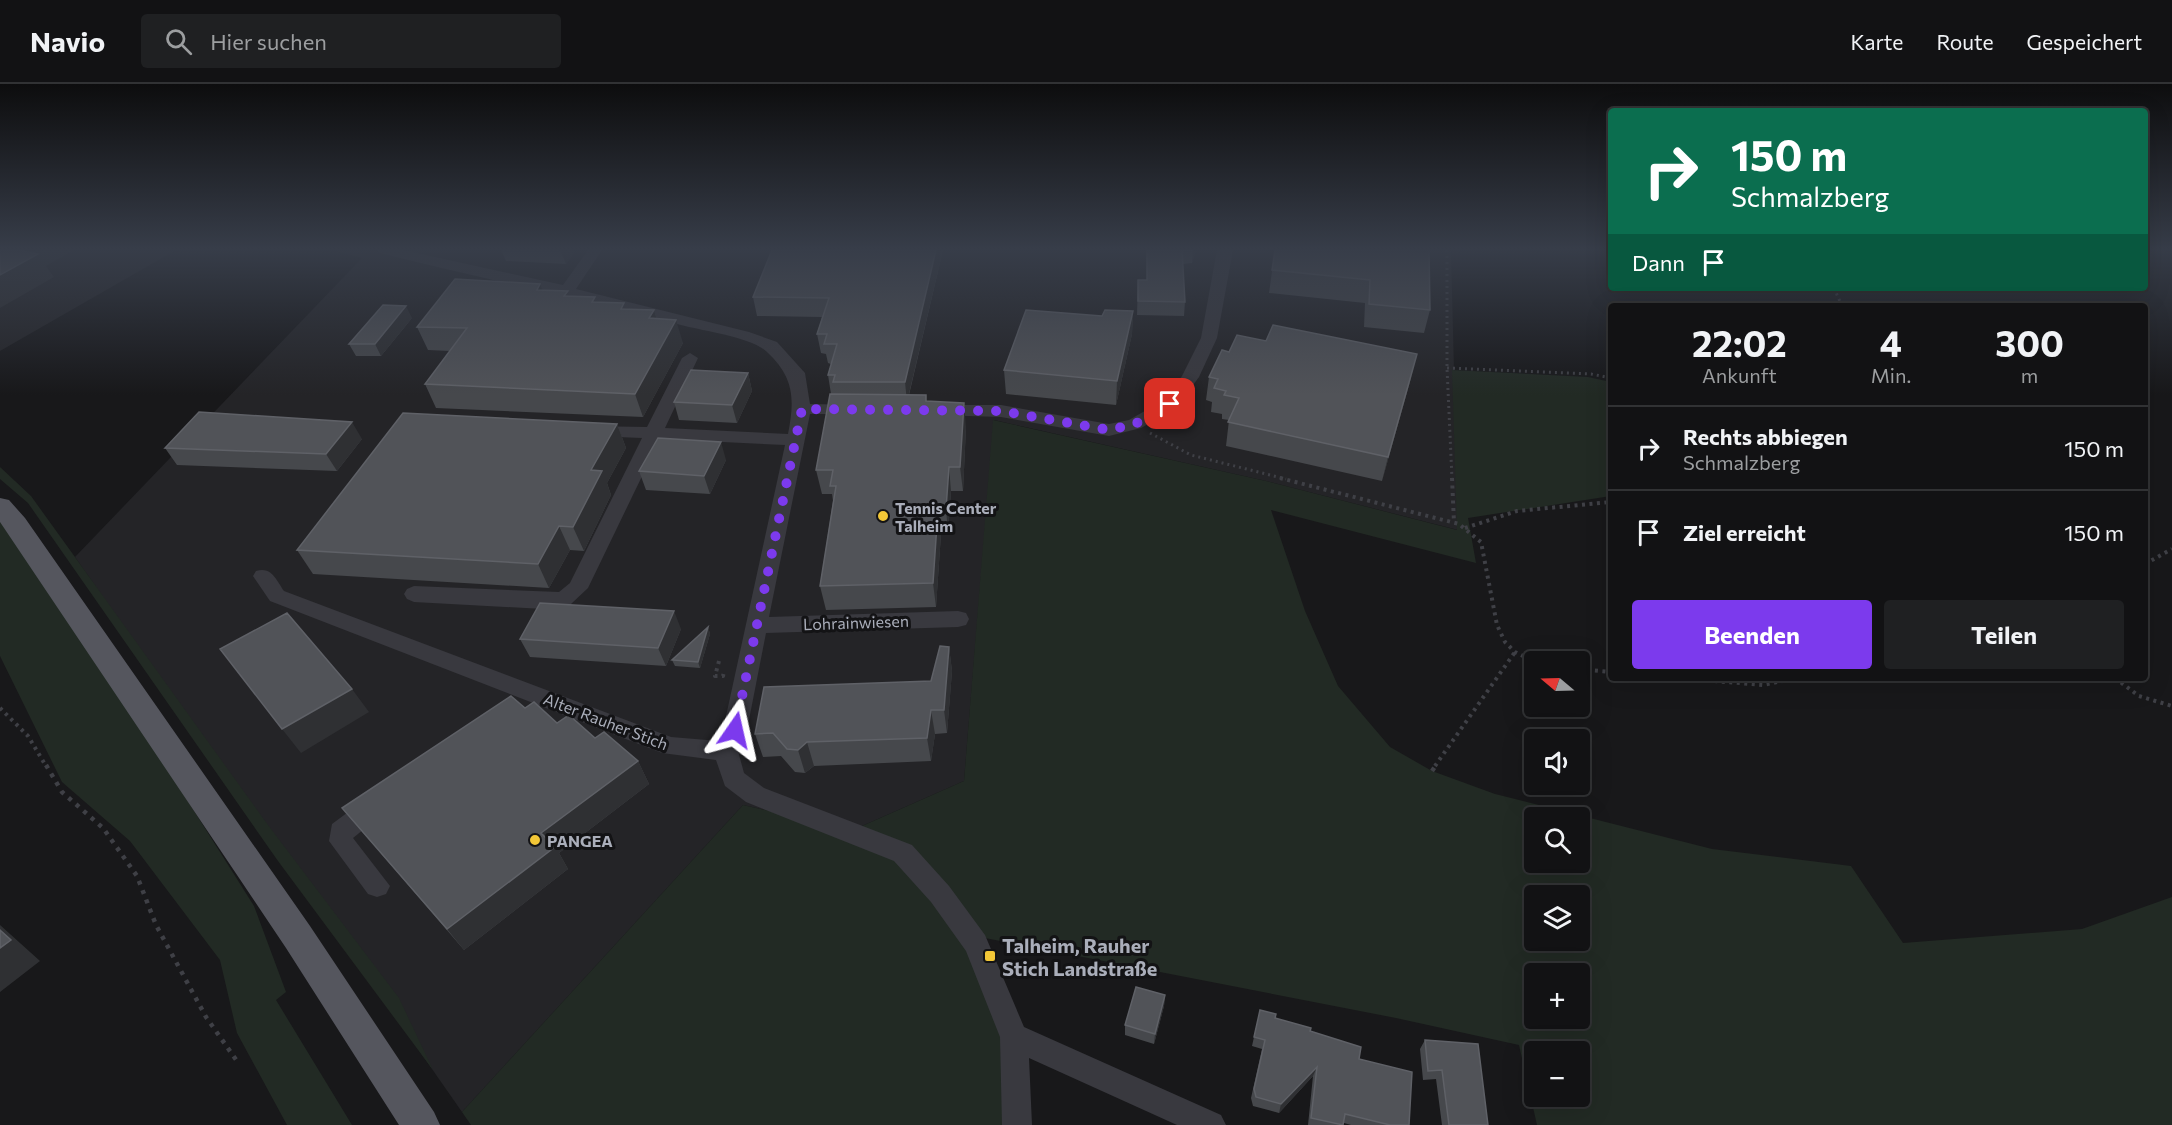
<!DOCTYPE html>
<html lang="de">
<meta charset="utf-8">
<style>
:root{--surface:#121214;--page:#1f2022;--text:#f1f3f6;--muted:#9c9ea0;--line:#313234;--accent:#7c3aed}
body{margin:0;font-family:Commissioner,sans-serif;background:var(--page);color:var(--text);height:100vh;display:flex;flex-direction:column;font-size:22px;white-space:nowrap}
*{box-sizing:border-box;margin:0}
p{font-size:20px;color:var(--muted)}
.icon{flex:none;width:33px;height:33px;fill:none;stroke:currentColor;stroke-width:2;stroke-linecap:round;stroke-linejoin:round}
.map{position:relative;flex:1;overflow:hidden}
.sheet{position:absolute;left:1608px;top:219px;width:540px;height:378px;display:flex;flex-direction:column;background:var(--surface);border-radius:6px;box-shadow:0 6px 24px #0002,0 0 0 2px var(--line)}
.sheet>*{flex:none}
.top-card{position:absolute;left:1608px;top:24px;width:540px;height:183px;border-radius:6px;box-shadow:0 6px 24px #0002,0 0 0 2px var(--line);background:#0b6e4f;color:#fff;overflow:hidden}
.needle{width:39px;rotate:289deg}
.tools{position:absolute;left:1524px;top:567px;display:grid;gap:12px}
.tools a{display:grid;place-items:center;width:66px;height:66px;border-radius:6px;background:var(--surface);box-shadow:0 6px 24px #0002,0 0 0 2px var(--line);font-size:30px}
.pin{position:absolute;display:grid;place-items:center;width:51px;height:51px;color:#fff;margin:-26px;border-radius:12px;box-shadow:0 3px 9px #0006}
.me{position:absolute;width:66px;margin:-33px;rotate:11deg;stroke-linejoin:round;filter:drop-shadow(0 0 4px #0008)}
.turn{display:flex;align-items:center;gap:21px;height:126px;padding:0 24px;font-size:27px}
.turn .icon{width:78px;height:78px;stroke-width:2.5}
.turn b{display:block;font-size:42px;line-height:51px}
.then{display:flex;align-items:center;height:57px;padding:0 24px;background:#0003;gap:12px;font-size:22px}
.eta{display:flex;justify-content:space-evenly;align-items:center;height:102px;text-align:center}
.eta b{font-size:36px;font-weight:700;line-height:42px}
.action{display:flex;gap:12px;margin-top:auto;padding:12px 24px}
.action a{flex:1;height:69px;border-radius:6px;background:var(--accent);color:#fff;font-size:24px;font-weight:700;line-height:69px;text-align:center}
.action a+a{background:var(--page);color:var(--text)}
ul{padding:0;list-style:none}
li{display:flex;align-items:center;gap:18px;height:84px;padding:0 24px;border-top:2px solid var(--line)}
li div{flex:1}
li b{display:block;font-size:22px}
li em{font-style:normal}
header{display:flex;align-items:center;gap:36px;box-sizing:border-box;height:84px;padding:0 30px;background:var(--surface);border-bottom:2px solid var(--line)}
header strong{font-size:28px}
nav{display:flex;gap:33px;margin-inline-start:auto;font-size:21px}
.search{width:420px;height:54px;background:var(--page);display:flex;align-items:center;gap:15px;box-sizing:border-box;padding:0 21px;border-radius:6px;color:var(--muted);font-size:22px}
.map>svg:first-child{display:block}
.built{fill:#242427}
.green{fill:#222a24;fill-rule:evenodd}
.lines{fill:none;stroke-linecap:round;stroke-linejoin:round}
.path-far2{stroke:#3f4046;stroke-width:3;stroke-dasharray:2 4;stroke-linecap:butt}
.path-far1{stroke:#3f4046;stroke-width:4;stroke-dasharray:3 4.5;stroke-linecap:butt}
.path{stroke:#3f4046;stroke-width:4.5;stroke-dasharray:4 6;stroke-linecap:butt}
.minor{fill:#39393f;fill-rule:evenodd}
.major{fill:#55565e;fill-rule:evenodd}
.wall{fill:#46484c}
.shaded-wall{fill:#2f3033}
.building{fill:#515358;stroke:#5f6167;stroke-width:1.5}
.route{stroke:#7c3aed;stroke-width:10;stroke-dasharray:0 18}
.poi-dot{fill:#f3c737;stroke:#131315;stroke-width:2}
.labels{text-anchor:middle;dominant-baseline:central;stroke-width:6;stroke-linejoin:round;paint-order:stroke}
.poi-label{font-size:16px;font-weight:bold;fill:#aaaeba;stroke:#131315;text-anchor:start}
.street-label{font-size:16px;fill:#aaaeba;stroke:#131315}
.near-poi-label{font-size:20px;font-weight:bold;fill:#aaaeba;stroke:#131315;text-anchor:start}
</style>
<header>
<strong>Navio</strong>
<div class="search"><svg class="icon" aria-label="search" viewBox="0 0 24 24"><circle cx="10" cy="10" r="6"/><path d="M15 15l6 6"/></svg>Hier suchen</div>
<nav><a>Karte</a><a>Route</a><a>Gespeichert</a></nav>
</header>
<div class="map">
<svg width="2172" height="1041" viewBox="0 0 2172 1041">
<rect width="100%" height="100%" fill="#18181a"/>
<path class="built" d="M0,166H176L0,267Z
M332,166H1451L1458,446L1266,397L994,336L964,697L853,746L743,721L462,1028L75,473L362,174Z"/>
<path class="green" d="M1452,286L1588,293L1611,298V412L1468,434L1476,479L1271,426L1305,527L1338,602L1390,663L1432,687L1495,710L1712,765L1851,782L1903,859L2082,845L2172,813V1041H1537L1519,961L1396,934L975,852L906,766L853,746L964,697L993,336L1266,397L1457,446ZM1534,734H1580V778H1534ZM1534,812H1580V856H1534ZM1534,890H1580V934H1534ZM1534,968H1580V1012H1534Z
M0,383L31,412L268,741L399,914L433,986L278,777L28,419L0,395Z
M0,437L155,665L254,822L286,908L276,916L352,1041H287L237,949L220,876L130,757L62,698L0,572Z
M743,721L810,736L900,771L970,858L1010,957L1011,1041H471L462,1028Z"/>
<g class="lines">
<path class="path-far2" d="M1447,166V284L1452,395
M1834,204L1842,222
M1447,284L1591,290L1611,294
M1150,349L1191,371L1286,395"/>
<path class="path-far1" d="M1280,394L1459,440L1481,458L1497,541L1505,558L1515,568L1535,578
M1452,394L1454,439
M1465,444L1517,427L1611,418
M2145,480L2172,465
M719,577L715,592H723L724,588
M1580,585L1611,588
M1677,594L1763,601L1797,594
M2115,594L2139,612L2172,622
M0,624L28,652L46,682
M1435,682L1515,568"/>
<path class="path" d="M46,681L62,708L103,744L137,792L156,841L206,933L239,980
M1432,687L1436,681"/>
<path class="minor" d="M377,166H403L563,201L588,166H602L576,205L749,248L777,258L805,289L810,320L862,321L865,325L856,330H810L769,533L958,527L966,529L969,535L966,541L958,543L766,549L747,646L738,667L744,689L764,704L912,761L949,802L985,851L1024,943L1221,1031L1226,1041H1177L1029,974L1032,1041H1002L1000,953L966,867L931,818L894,777L746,718L725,702L716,676L662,669L270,517L253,492L256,487C271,482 276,495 284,507L671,653L719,657L723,646L785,361L660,355L588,504L571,520L544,525L414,518L407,515L404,510L407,505L414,502L559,508L570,499L642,354L592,352L586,350L583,346L586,342L647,343L682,274L690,269L698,274L665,344L788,350C795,315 794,293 767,268C753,254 705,247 685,242C584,216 481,194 380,169Z
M1217,166H1233L1217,254L1199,293L1176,324L1141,344L1109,352L1001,333L935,331L926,326L935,321H1001L1109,340L1129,336L1164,316L1182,292L1201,254Z
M376,711L385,714L388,721L385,728L353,754L390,802L386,810L377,813L368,810L329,757L332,740L367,714Z"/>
<path class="major" d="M0,414L9,416L25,434L310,842L434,1028L440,1041H399L286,864L0,438Z"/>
</g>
<path class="wall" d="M501,166H576L566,180L506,177Z
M943,166L909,311L927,317L966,343L963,407H951L948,449L941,450L936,523L826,526L820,502L833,417L832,410H822L816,386L831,310L828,291L831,280L828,279L826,270L821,269L817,250L822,233L757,232L753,213Z
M1146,166H1196L1192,179L1183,180L1185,218L1184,232L1137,231L1138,196H1147Z
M1275,166H1429L1430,226L1424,249L1364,243L1365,219L1269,209Z
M543,206L626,225L654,226L657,235L683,259L643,333L436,324L425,300L450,267L428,266L417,243Z
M1133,227L1132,250L1116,321L1006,310L1004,286L1102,232Z
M412,234L381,272H356L349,260Z
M1229,268L1411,294L1382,397L1226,362L1229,336L1222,335V330L1211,328L1212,318L1206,316L1209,293Z
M748,289L752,307L737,339L679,336L674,318Z
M617,340L626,364L607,399L611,411L584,467L570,466L549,504L313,490L297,466Z
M362,355L337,387L177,381L165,364Z
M726,376L710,410L646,406L639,387Z
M708,543L710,550L700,584L675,582L672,576Z
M681,545L666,582L530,573L520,555Z
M949,563L952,587L947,649L935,650L931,677L814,682L805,689L795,688L781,672L763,673L755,650L931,597Z
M525,624L557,639L595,654L638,677L649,700L559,769L568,785L464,866L342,724Z
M1165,911L1164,922L1154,960L1125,951V941Z
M1260,926L1275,934L1310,947L1359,975L1409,1041H1351L1344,1039L1343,1041H1308L1313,992L1279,1029L1253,1022L1251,1014L1262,965L1252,962Z
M1425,956L1488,1041H1442L1436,995L1423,996L1420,965Z"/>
<path class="shaded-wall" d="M17,166H74L46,182L54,193L0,224V191Z
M560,166H576L566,180Z
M936,166H943L907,318L905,298Z
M1193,166H1196L1192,179Z
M540,200L549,223L537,206Z
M406,222L412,234L381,272L375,260Z
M654,226L661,249L649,234Z
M1133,227L1132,250L1116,321L1117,297Z
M676,236L683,259L643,333L635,310Z
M1417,270L1411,294L1382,397L1388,373Z
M748,289L752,307L737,339L732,321Z
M964,319L966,343L963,407L960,383Z
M352,338L362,355L337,387L326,370Z
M617,340L626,364L607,399L611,411L584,467L573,443L591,386Z
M721,358L726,376L710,410L704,392Z
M949,383L951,407L948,449L946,425Z
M938,425L941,450L936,523L933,499Z
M559,442L570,466L549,504L538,480Z
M674,527L681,545L666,582L658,564Z
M708,543L710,550L700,584L698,578Z
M949,563L952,587L947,649L944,626Z
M352,605L369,628L301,669L282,645Z
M931,626L935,650L931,677L927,654Z
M807,658L814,682L805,689L798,666Z
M638,677L649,700L559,769L568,785L464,866L447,845L541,749Z
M0,841L40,877L0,908Z
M1165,911L1164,922L1154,960L1155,950Z
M1317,983L1313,992L1279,1029L1281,1020Z"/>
<path class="building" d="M0,166H19L38,170L0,191Z
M772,166H936L905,298H833L835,291H828L837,260H824L827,250H817L829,214L753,213Z
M1147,166H1193H1182L1185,218L1138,217V196H1147Z
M1275,166H1429L1430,226L1369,220L1370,196L1272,186Z
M455,195L540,200L537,206L568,207L564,212L595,213L592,218L624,219L621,225L654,226L649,234L676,236L635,310L425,300L467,244L417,243Z
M383,221L406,222L375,260H349Z
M1026,226L1102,232L1105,226L1133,227L1117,297L1004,286Z
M1273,241L1417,270L1388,373L1228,338L1239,314L1224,311L1226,307L1214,304L1218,295L1209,293L1222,266L1229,268L1237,251L1266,257Z
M691,286L748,289L732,321L674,318Z
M830,310L926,311V317L964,319L960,383H949L946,425H938L933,499L820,502L836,402H830L833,386H816Z
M199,328L352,338L326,370L165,364Z
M403,329L617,340L591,386L602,387L573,443L559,442L538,480L297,466Z
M658,354L721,358L704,392L639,387Z
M540,519L674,527L658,564L520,555Z
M287,529L352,605L282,645L220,565Z
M708,543L698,578L672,576Z
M940,562L949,563L944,626H931L927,654L807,658L798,666L787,665L773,649L755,650L764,603L931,597Z
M511,612L525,624L534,618L557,639L569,631L595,654L604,648L638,677L541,749L555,763L447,845L342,724Z
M0,846L11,856L0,864Z
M1136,903L1165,911L1155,950L1125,941Z
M1260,926L1276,930L1275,934L1311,944L1310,947L1361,963L1359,975L1412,988L1409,1041H1390L1345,1030L1343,1041L1311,1034L1317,983L1281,1020L1256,1013L1254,1005L1265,956L1254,953Z
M1425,956L1478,960L1488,1041H1449L1442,986L1428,987Z"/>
<linearGradient id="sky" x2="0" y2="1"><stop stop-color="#0d0d0e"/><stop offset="0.53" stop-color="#373d49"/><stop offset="1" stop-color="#373d49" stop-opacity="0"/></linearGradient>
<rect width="2172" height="311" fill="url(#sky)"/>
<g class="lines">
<path class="route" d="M735,646L802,325L1001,327L1109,346L1135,340L1170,320"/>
</g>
<g class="poi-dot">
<circle cx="883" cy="432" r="6"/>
<circle cx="535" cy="756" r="6"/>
<rect x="984" y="866" width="12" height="12" rx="3"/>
</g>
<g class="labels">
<g class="poi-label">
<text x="895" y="423">Tennis Center<tspan x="895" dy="18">Talheim</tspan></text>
<text x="547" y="756">PANGEA</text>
</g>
<g class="street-label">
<text transform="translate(856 538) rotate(-2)">Lohrainwiesen</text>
<text transform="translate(606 637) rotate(21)">Alter Rauher Stich</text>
</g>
<g class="near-poi-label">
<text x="1002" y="861">Talheim, Rauher<tspan x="1002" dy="23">Stich Landstraße</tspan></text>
</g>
</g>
</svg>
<div class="tools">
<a><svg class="needle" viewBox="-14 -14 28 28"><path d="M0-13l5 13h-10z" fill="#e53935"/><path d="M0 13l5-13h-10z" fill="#9c9ea0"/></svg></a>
<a><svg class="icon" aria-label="sound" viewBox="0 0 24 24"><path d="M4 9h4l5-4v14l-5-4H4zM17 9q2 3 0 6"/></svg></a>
<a><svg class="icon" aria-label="search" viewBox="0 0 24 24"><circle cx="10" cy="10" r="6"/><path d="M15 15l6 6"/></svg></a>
<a><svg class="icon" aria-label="layers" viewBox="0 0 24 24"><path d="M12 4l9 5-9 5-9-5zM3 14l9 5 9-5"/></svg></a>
<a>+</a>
<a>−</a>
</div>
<div class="pin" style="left:1170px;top:320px;background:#d93025"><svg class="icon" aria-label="arrive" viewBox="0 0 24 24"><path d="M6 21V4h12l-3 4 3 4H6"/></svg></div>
<svg class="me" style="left:735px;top:646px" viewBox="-20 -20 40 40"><path d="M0-17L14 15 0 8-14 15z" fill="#7c3aed" stroke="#fff" stroke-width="4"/></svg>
<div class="top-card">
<div class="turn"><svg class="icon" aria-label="right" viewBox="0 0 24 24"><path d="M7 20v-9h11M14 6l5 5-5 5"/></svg><div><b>150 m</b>Schmalzberg</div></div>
<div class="then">Dann<svg class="icon" aria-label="arrive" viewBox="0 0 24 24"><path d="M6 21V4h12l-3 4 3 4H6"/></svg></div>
</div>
<section class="sheet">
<div class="eta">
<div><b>22:02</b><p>Ankunft</p></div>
<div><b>4</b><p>Min.</p></div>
<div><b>300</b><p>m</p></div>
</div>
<ul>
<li><svg class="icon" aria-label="right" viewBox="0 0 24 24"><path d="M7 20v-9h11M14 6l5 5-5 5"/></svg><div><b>Rechts abbiegen</b><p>Schmalzberg</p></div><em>150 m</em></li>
<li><svg class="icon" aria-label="arrive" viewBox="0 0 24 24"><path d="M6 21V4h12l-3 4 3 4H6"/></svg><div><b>Ziel erreicht</b></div><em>150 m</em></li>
</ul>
<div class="action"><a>Beenden</a><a>Teilen</a></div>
</section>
</div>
